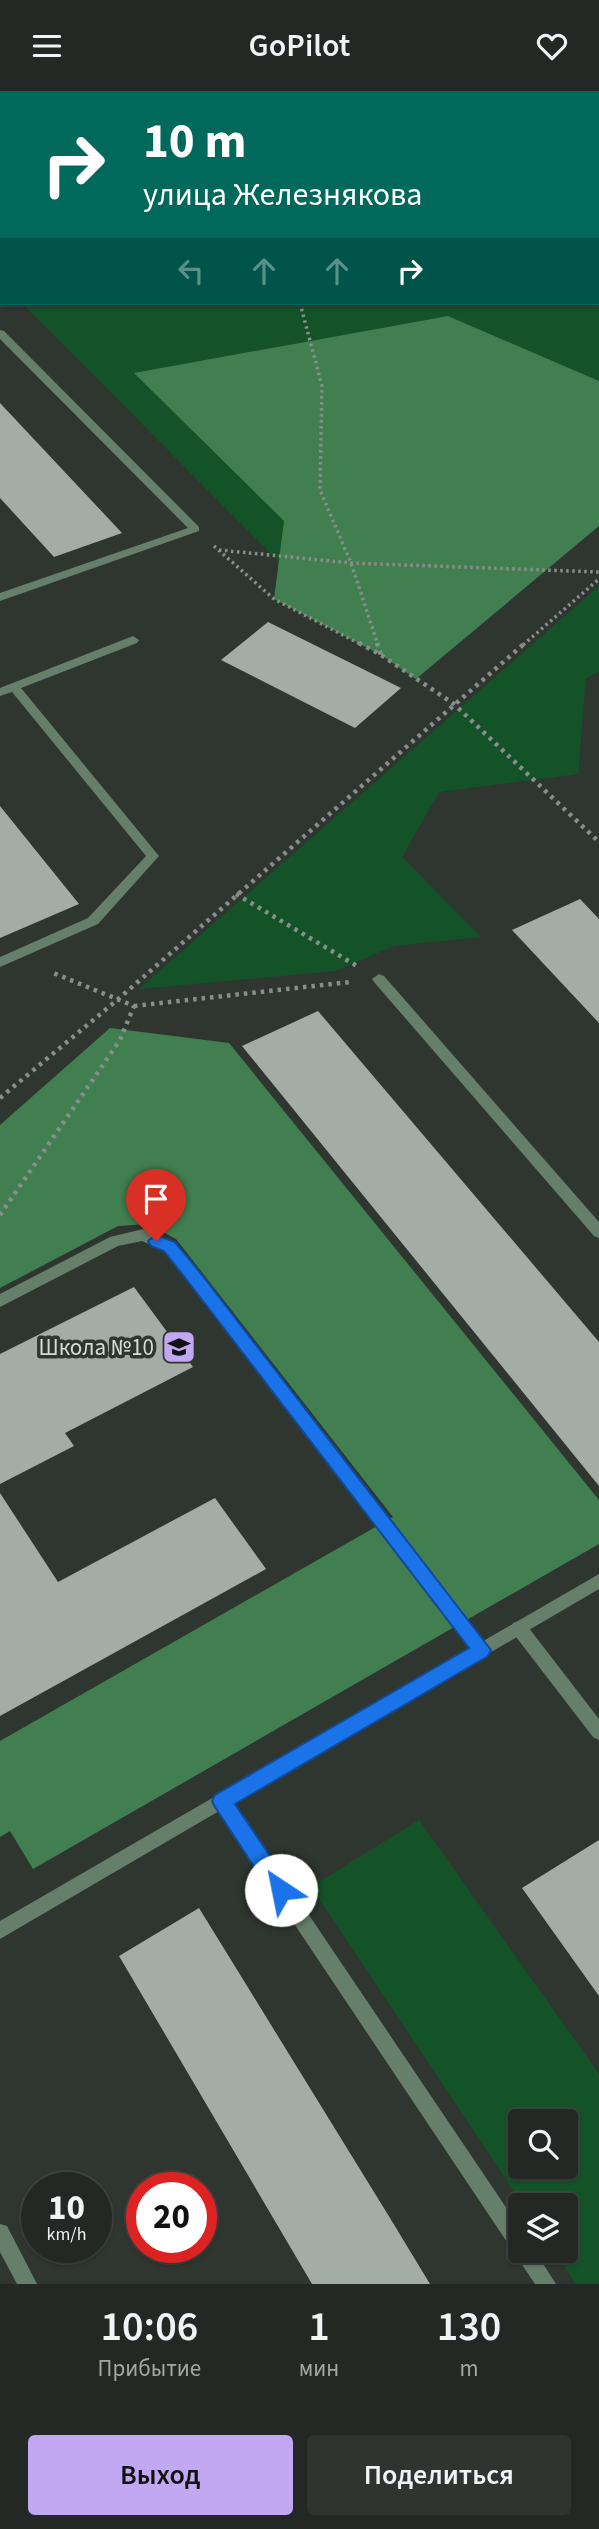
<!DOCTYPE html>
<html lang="ru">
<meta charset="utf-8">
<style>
:root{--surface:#232824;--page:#2f3431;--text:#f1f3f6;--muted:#a3a6a6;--line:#404441;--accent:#c2a8f3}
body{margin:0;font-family:"Source Sans 3",sans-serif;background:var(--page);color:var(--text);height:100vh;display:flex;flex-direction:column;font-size:26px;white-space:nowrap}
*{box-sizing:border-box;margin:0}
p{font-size:23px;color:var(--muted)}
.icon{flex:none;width:38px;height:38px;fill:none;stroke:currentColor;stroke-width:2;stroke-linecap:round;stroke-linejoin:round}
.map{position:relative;height:2193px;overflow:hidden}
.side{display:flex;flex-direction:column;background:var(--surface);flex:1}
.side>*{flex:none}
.top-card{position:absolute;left:0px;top:0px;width:600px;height:214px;box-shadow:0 2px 5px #0004,0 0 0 2px var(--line);background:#00695c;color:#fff;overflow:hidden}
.tools{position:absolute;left:508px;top:2018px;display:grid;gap:14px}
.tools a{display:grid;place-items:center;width:70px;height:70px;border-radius:7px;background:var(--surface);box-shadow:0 2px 5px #0004,0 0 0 2px var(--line);font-size:35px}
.speed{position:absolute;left:21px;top:2081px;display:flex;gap:14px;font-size:35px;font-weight:700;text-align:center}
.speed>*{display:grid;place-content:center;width:91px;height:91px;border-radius:50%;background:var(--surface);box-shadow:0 2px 5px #0004,0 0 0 2px var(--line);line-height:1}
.speed small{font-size:18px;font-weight:400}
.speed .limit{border:10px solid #d22;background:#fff;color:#111}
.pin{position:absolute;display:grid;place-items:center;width:60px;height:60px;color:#fff;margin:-72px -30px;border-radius:50% 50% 50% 0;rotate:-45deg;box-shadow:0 0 7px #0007}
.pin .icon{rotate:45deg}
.me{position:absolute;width:77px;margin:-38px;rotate:326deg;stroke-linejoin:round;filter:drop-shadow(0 0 5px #0008)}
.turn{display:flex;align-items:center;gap:24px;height:147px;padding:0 28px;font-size:32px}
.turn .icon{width:91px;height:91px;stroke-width:2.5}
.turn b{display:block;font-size:49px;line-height:60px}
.lanes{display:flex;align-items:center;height:66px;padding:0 28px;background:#0003;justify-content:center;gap:35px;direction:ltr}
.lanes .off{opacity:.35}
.eta{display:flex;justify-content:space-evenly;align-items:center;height:119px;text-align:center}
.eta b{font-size:42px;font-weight:600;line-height:49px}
.cta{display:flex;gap:14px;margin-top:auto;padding:14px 28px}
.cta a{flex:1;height:80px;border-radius:7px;background:var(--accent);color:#111;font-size:28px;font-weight:600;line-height:80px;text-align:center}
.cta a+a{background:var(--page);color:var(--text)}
header{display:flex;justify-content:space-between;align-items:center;height:91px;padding:0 28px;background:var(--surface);font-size:32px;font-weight:600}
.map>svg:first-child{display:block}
.green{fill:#145328;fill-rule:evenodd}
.forest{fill:#427f50}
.building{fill:#a3aca5}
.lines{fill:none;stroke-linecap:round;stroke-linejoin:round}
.path-far1{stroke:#888e89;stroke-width:3.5;stroke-dasharray:2.5 3.5;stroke-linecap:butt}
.path{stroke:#888e89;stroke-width:4.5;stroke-dasharray:3.5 5;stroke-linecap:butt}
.lane{fill:#667f6a;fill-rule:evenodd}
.street{fill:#667f6a;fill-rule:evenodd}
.route{fill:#1a73e8;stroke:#114b97;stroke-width:2}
.labels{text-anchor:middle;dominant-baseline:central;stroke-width:7;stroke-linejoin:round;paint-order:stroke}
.poi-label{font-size:23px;fill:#d8dcd8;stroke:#2f3630;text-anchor:end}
</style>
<header><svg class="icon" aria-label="menu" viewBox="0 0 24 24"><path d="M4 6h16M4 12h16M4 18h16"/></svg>GoPilot<svg class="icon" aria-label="heart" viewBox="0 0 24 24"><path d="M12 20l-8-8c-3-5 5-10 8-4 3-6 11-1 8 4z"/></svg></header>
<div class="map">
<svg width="599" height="2193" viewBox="0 0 599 2193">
<rect width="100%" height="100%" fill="#2f3630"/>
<path class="green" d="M599,106V290L448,225L135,282L284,430L279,471L22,212H598Z
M599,495V581L586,587L578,683L439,701L402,766L481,846L394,855L335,880L139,898Z
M419,1729L599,1983V2193H576L554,2160H565V2114H523L311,1796ZM520,2030H565V2076H520Z"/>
<path class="forest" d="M448,225L599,290V435L416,588L381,564L274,508L284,430L134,282Z
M110,937L229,952L599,1409V1453L33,1778L10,1740L0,1746V1650L393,1426L176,1148L148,1133L118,1135L0,1197V1034Z"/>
<path class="building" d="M0,312L122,442L54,466L0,407Z
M268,531L401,597L355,637L221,569Z
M0,715L79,813L0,847Z
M580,808L599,828V932L512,839Z
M318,920L599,1251V1395L242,955Z
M134,1196L193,1276L65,1342L74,1355L0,1393V1263Z
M0,1402L58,1491L215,1407L266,1478L0,1625Z
M599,1749V1905L522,1797Z
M199,1817L390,2127L430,2193H312L119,1865Z"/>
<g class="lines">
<path class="path-far1" d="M300,212L322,295L320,399L351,472L378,554
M214,455L274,508L362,554
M219,459L351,472L599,481
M523,554L599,488"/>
<path class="path" d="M359,552L381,564L454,613L599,751
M377,552L381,564
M236,803L357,875
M134,915L350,891
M0,1007L116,910L525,552
M0,1124L120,949L134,915L51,881"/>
<path class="lane" d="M107,0H117L116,2Z
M307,0H315L306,2Z
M473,0H482L483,2H474Z
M598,85H599V91H598Z
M2,113V119L0,120V114Z
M0,239L4,240L199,436V440L0,510V502L188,437L0,248Z
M133,545L139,549L137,552L21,597L159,765L98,833L0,876V866L88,827L146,765L12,601L0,605V597Z
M379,883L384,885L599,1131V1147L594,1145L374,891L372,888Z
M143,1138L175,1152L487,1554L489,1559L487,1564L481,1566L475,1564L165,1160L142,1150L118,1155L0,1216V1203L110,1146Z
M519,1530L525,1532L599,1628V1649L593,1646L513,1542L511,1537L513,1532Z
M222,1702L228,1704L520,2137V2160H535L556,2193H535L216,1716L214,1710L216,1704Z
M0,2133L7,2135L37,2193H17L0,2161Z"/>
<path class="street" d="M599,1483V1498L0,1848V1830Z"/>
</g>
<path class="route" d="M156,1144L175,1151L202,1184L491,1559L488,1565L235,1713L288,1792L291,1799L288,1806L281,1808L274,1806L215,1716L212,1710L215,1704L469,1557L190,1193L164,1160L151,1155L148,1150Z"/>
<defs>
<symbol id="school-square" viewBox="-11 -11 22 22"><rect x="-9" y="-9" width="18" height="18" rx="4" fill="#c2a8f3" stroke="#2f3630"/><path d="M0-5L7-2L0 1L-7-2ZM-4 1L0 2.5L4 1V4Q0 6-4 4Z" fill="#111"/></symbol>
</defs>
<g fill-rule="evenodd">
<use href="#school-square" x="160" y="1237" width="38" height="38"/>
</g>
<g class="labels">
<g class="poi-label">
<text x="154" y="1256">Школа №10</text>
</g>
</g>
</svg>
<div class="tools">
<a><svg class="icon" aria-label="search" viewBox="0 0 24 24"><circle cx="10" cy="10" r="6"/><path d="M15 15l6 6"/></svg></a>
<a><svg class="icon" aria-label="layers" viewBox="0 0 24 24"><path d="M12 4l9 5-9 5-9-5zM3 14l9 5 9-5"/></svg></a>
</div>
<div class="speed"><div>10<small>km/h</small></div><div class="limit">20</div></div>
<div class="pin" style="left:156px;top:1150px;background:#d93025"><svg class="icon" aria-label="arrive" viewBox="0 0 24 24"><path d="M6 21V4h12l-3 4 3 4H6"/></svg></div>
<svg class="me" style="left:281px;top:1799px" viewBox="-20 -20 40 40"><circle r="19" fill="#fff"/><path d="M0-13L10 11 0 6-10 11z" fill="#1a73e8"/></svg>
<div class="top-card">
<div class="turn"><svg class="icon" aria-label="right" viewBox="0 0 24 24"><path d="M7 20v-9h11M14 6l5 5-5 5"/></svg><div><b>10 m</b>улица Железнякова</div></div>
<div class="lanes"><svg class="icon off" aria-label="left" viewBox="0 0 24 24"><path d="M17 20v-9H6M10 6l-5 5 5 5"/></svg><svg class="icon off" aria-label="ahead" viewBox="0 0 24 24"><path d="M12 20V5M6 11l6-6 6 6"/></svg><svg class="icon off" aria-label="ahead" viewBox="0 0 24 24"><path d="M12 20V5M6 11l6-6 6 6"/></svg><svg class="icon" aria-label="right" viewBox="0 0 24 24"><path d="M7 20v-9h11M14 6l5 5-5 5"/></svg></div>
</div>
</div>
<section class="side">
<div class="eta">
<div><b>10:06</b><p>Прибытие</p></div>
<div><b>1</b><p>мин</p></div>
<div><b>130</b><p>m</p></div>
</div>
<div class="cta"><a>Выход</a><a>Поделиться</a></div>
</section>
